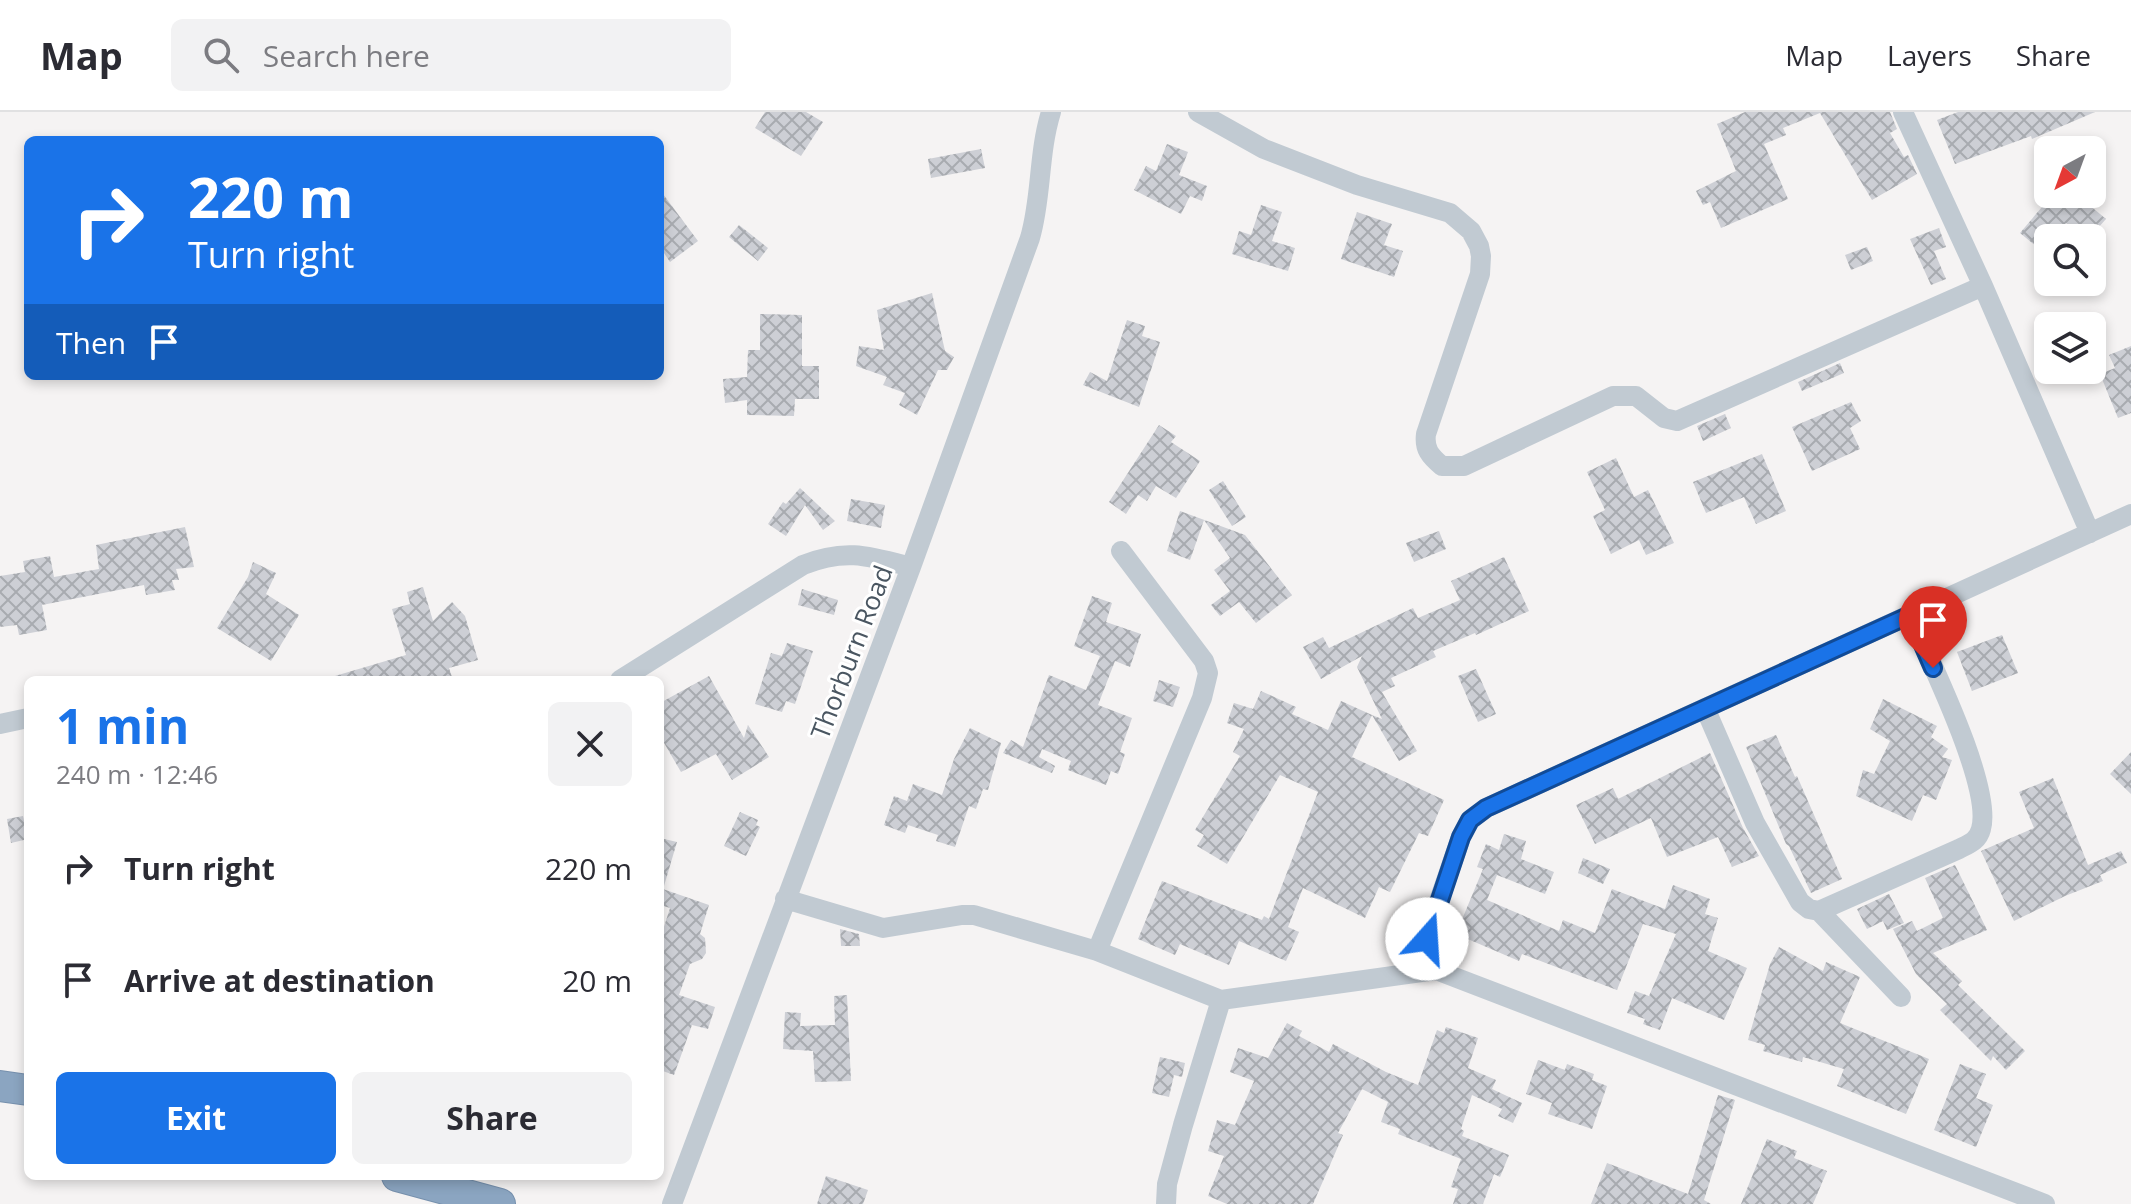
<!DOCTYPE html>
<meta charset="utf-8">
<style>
:root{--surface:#fff;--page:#f2f2f3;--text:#2b2b33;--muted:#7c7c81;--line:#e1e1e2;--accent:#1a73e8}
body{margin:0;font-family:"Open Sans",sans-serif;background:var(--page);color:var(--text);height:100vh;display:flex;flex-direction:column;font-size:30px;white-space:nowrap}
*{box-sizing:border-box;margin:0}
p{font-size:26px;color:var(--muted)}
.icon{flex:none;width:44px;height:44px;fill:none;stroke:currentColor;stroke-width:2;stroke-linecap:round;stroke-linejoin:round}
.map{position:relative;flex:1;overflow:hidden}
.drawer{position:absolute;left:24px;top:564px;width:640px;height:504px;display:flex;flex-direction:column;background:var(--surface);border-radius:12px;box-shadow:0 4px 12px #0003}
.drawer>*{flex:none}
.guide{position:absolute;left:24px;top:24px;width:640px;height:244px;border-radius:12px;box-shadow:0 4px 12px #0003;background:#1a73e8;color:#fff;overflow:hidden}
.needle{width:52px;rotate:221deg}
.controls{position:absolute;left:2034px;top:24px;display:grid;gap:16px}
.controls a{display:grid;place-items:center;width:72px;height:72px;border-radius:12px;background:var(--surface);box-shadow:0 4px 12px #0003;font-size:40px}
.pin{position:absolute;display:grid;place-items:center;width:68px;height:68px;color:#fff;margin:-82px -34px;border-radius:50% 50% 50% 0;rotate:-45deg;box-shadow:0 0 8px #0007}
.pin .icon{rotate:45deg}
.me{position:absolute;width:88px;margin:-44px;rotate:19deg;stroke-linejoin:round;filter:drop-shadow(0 0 6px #0008)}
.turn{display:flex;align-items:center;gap:28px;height:168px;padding:0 32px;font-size:36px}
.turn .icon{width:104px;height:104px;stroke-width:2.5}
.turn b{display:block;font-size:56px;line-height:68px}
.then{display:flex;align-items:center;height:76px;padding:0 32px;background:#0003;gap:16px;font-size:30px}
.round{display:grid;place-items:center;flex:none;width:84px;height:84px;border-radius:12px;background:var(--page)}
.overview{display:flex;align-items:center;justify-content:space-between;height:136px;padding:0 32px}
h1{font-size:48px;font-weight:700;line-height:60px;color:var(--accent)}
.action{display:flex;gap:16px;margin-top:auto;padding:16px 32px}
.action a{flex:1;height:92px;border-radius:12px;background:var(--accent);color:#fff;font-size:32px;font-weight:700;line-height:92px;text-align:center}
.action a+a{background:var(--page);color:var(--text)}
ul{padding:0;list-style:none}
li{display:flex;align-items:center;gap:24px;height:112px;padding:0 32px}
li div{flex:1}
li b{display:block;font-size:30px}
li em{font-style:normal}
header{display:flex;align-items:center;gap:48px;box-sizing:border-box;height:112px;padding:0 40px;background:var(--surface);border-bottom:2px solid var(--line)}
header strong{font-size:38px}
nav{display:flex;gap:44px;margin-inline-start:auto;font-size:28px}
.search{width:560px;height:72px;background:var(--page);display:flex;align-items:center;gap:20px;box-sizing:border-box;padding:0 28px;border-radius:12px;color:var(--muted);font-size:30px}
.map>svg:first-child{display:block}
.building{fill:url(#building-cross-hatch)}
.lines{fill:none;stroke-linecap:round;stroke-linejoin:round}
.highway-casing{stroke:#7690ad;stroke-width:32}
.minor{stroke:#c1cad2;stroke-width:20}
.highway{stroke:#8ba5c1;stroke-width:30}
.route-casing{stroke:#114b97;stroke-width:20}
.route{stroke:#1a73e8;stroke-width:14}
.labels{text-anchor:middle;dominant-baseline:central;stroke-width:6;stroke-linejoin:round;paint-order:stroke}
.street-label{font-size:26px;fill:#4a5661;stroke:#fff}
</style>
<header>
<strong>Map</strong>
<div class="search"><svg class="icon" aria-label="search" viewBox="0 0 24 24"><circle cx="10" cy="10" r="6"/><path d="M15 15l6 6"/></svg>Search here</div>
<nav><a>Map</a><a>Layers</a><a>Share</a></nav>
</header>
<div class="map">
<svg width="2131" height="1092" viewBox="0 0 2131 1092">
<defs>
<pattern id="building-cross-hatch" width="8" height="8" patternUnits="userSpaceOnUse" patternTransform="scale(2)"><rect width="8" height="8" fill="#cdcfd5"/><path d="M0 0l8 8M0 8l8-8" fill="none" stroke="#a8abb0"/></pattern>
</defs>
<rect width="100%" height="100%" fill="#f5f3f3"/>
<path class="building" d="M765,0H806L823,10L801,44L755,16Z
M1745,0H1890L1897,17L1890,21L1904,45L1908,43L1917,62L1872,88L1820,1L1783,16L1786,23L1764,32L1788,87L1721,116L1710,90L1703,93L1696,79L1736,59L1717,12Z
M1958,0H2095L2032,27L2031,24L1955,52L1937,8Z
M1167,32L1188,40L1179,63L1207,74L1202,89L1190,84L1181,102L1134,78L1146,54L1156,59Z
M981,37L985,56L931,66L928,47Z
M660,78L698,129L670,150L660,135Z
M2053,82H2076L2106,107L2089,126H2083L2066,111L2053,126H2048V132L2042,139L2020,121Z
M1261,93L1282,100L1272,129L1295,136L1288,159L1232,142L1239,119L1251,123Z
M1357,100L1392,112L1384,133L1403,139L1394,165L1341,147Z
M739,113L768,136L758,149L729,125Z
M1939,116L1946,135L1934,139L1946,167L1931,173L1910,127Z
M1867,135L1873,149L1851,158L1845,143Z
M932,181L945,239L954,245L947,258H938L917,303L899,293L905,281L883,273L887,265L856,254L859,234L884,238L877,198Z
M760,202L802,203V254H819V287H795L794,304L747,303V288L725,291L723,267L747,265L748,238H760Z
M1127,208L1145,214L1142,224L1160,230L1139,295L1083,273L1090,260L1107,269Z
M2131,234V301L2118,306L2100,262L2115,256L2109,243Z
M1840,251L1844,261L1802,279L1798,270Z
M1851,290L1861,309L1850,316L1860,337L1812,359L1792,315Z
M1725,302L1731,316L1703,329L1697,314Z
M1159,313L1176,324L1171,330L1200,349L1176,386L1156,374L1147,389L1138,383L1126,402L1109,390Z
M1762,342L1786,399L1756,412L1744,385L1706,401L1693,370Z
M1616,346L1634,385L1648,378L1674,431L1646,443L1639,428L1611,442L1593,404L1605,398L1587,360Z
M1223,369L1246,405L1232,414L1209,378Z
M800,376L835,409L823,418L805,393L786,424L768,412L783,390L786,392Z
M851,387L885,393L881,416L847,409Z
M1180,399L1245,423L1292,483L1256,511L1239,490L1220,504L1211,493L1230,479L1214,458L1230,446L1204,408L1190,448L1167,439Z
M185,415L194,455L176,457L179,468H172L175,478L146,483L144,473L42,493L47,518L19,523L17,513L0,515V464L25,460L23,449L50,444L54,465L99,457L96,433Z
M1439,419L1446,437L1414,450L1406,431Z
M1504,445L1529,499L1476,523L1475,521L1433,539L1436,545L1391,566L1395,574L1382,580L1417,639L1399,649L1372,603L1382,607L1357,555L1362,544L1321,567L1303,535L1323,525L1329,536L1413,496L1418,506L1460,488L1451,469Z
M253,450L276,461L266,482L299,503L271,549L217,516L248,465Z
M423,475L433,509L452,490L465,504L478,548L449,556L453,568H335V564L406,543L392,497L410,492L407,480Z
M802,477L838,488L834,503L798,493Z
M1092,484L1112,491L1106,510L1141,522L1130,555L1115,549L1098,593L1132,606L1120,640L1125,642L1118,662L1111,659L1106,673L1068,658L1071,649L1042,637L1039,645L1055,654L1052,661L1003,641L1011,628L1023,635L1049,563L1086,578L1100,544L1074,534Z
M2002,523L2018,561L1972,579L1957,540Z
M787,531L813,539L795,592L786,589L782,600L755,592L771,541L782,544Z
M1476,557L1496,602L1478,610L1458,564Z
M709,564L744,626L748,613L769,645L732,668L716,642L681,660L660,624V591Z
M1159,568L1180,575L1173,595L1153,589Z
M1261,579L1296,595L1292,602L1328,618L1341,589L1372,603L1352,645L1444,688L1428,724L1419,721L1390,780L1379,775L1365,806L1303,776L1288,815L1299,820L1286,849L1239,829L1229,853L1180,832L1175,843L1138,827L1162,769L1262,808L1264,804L1269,807L1318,680L1280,663L1227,752L1197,734L1204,723L1195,718L1240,644L1233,640L1244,617L1227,611L1234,591L1253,597Z
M1883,587L1937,614L1931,625L1948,637L1942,645L1952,648L1936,688L1923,683L1912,709L1856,684L1863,658L1874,662L1890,629L1870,617Z
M970,616L1001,631L988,678L983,677L976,697L969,694L955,735L936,729L938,723L908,713L905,721L884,713L894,684L907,689L913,672L942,683L954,647Z
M1776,623L1795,665L1797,664L1842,767L1811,781L1789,734L1786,732L1746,635Z
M2131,640V682L2110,662Z
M1710,641L1743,716L1759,744L1732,755L1718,725L1667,745L1651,706L1595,732L1576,693L1613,676L1618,687Z
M2053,666L2088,753L2121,739L2127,751L2100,763L2103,769L2065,784L2014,809L1981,739L2034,716L2019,680Z
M740,700L758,708L756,713L760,715L746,744L724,734Z
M23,704L28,727L11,731L7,707Z
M1504,722L1526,729L1521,747L1554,760L1545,782L1497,763L1487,788L1559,819L1563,808L1595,821L1612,777L1665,797L1673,773L1710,787L1705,802L1718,806L1708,839L1747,856L1724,908L1672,886L1660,918L1643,912L1645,907L1627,901L1635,879L1649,884L1676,822L1643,812L1617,878L1522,842L1519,849L1456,822L1483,757L1477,755L1486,732L1499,738Z
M660,726L677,730L664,774L660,773Z
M1583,746L1610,757L1603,772L1578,761Z
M1955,753L1987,818L1933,841L1962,869L1958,873L2025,939L2006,958L1993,944L1991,949L1940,898L1947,892L1916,862L1893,817L1912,809L1917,819L1943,806L1925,766Z
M660,776L709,793L700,822L705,826L706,841L702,847L690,852L679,883L715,895L708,917L692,913L674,963L660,958V880L664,869L660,868V827L670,796L660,793Z
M1889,782L1904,811L1887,818L1883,809L1867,817L1857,797Z
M840,817L859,822L860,834H841Z
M1779,835L1823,859L1826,850L1860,865L1840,911L1929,947L1906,1002L1837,974L1844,957L1803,945L1802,950L1763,939L1765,933L1748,928L1770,852Z
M847,883L851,969L815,970L813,939L783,937L785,900L801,901L800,914L835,913L834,884Z
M1287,911L1302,919L1299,924L1329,940L1333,932L1386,960L1418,973L1437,918L1444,921L1446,915L1478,926L1468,956L1496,968L1492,977L1522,991L1513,1011L1498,1004L1502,997L1472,983L1461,1017L1464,1019L1462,1024L1509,1043L1500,1065L1494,1062L1483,1092H1453L1458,1077L1451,1075L1461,1047L1398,1022L1400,1017L1381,1010L1388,990L1362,977L1338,1021L1343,1023L1313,1092H1227L1208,1084L1224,1044L1208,1039L1217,1008L1235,1013L1254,969L1230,960L1238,936L1268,946Z
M1160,945L1185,951L1182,965L1174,963L1169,985L1152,981Z
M1538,948L1565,958L1567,952L1594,962L1592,968L1607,974L1592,1017L1548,1002L1552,991L1526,982Z
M1960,952L1986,962L1976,986L1993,993L1976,1035L1934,1018Z
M1718,983L1735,988L1704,1088L1711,1092H1591L1607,1051L1688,1082Z
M1767,1027L1797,1039L1794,1046L1827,1059L1813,1092H1741Z
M826,1064L868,1078L863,1092H817Z"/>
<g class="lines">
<defs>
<path id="highway" d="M0,974L28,978
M397,1064L500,1092"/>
</defs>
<use href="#highway" class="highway-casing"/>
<path class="minor" d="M1198,0L1264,37L1357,73L1450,101L1471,119L1479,134L1481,144L1480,162L1426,322C1424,337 1430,344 1442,354H1464L1613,284H1636L1664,306L1677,309L1983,174
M1903,0L1983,174L2090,421
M620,568L803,453C845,436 869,444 911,455
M1705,596L1755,711L1800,790L1809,797L1819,799L1901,885
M0,612L28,606
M785,787L883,816L962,803H974L1097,839L1221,888L1436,858L2045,1092
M1819,799L1959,737C1969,732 1978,729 1981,717C1993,675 1929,547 1910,503
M1097,839L1202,586L1208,561L1204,549L1121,439
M1436,858L1427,837L1429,818L1461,725L1470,708L1486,696L2131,402
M672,1092L911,455L1030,126C1042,85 1038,42 1051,0
M1166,1092L1167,1072L1183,1013L1221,888"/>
<use href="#highway" class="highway"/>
</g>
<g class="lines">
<defs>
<path id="route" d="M1427,827L1461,725L1470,708L1486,696L1910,503L1933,556"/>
</defs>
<use href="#route" class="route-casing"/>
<use href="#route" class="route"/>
</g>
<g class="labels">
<g class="street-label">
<text transform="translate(851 540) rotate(-69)">Thorburn Road</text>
</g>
</g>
</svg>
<div class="controls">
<a><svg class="needle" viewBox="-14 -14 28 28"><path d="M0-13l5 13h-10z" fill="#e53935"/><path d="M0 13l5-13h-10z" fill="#7c7c81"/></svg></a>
<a><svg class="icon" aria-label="search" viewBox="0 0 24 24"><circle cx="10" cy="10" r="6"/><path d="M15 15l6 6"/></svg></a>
<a><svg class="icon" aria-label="layers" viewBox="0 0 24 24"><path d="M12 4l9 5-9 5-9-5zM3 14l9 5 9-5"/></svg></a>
</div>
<div class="pin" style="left:1933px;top:556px;background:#d93025"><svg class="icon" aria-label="arrive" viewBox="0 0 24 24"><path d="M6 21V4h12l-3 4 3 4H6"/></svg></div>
<svg class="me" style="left:1427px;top:827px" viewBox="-20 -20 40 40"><circle r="19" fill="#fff"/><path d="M0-13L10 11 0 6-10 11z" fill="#1a73e8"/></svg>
<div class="guide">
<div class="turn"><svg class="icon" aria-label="right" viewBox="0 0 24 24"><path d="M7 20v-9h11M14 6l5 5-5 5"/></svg><div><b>220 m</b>Turn right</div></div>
<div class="then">Then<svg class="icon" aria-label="arrive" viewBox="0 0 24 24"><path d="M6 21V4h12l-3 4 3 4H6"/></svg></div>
</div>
<section class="drawer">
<div class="overview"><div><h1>1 min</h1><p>240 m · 12:46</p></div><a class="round"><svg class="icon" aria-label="close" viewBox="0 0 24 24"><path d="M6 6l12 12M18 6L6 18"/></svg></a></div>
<ul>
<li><svg class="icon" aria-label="right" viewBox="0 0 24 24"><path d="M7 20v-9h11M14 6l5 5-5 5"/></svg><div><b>Turn right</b></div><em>220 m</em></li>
<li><svg class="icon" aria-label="arrive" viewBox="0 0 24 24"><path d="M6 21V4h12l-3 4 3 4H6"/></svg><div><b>Arrive at destination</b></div><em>20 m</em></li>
</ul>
<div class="action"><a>Exit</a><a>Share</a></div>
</section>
</div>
